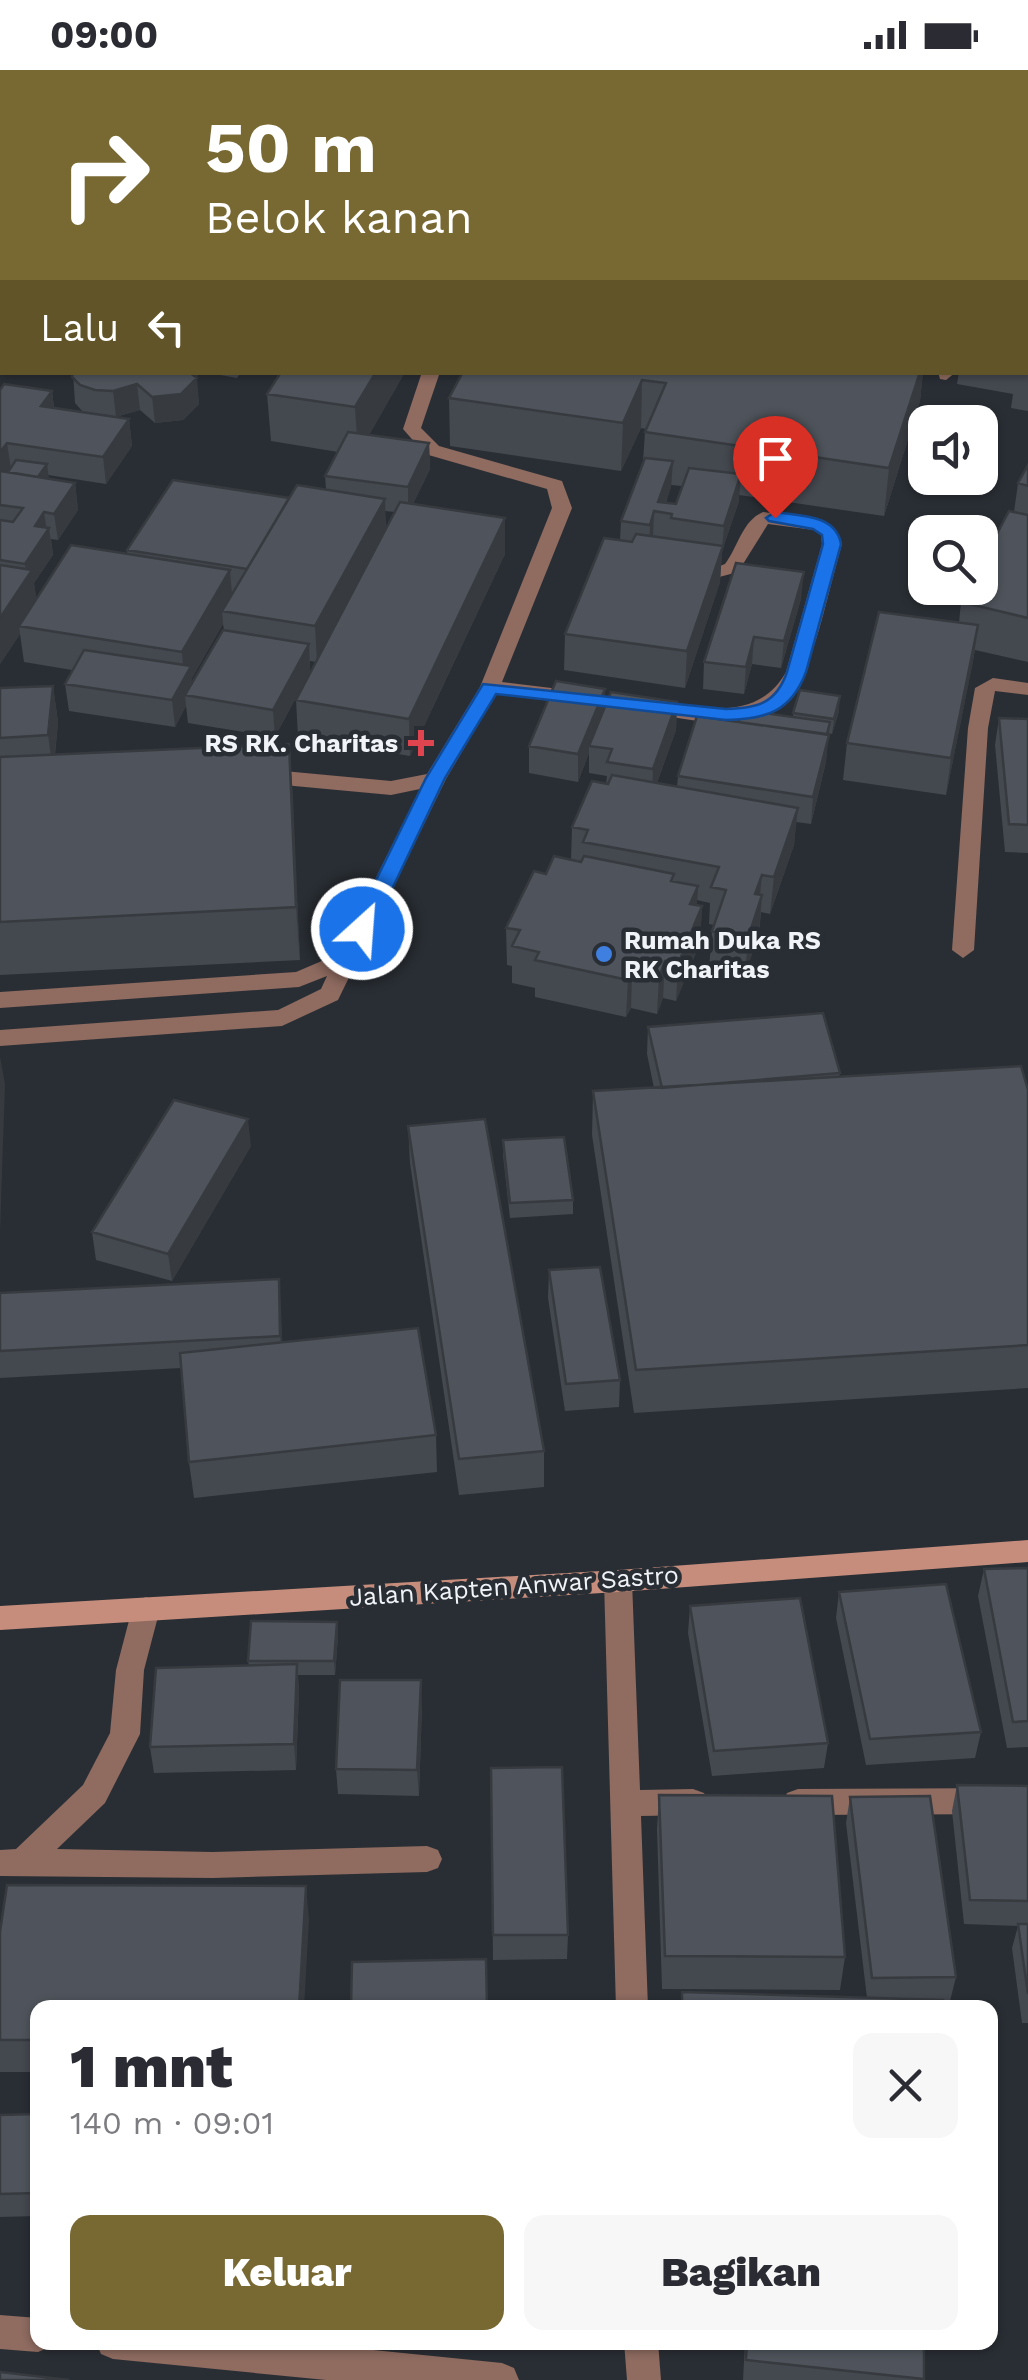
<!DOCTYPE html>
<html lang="id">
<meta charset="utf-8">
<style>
:root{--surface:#fff;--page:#f7f7f7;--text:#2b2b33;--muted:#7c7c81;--accent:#786933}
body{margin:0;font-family:"Work Sans",sans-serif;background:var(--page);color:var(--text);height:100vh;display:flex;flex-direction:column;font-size:38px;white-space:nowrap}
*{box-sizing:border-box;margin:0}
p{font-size:32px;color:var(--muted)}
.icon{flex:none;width:55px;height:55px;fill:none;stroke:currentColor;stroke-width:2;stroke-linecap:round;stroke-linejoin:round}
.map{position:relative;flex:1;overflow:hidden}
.panel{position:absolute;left:30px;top:1930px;width:968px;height:350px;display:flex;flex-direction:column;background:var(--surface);border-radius:20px;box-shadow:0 2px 8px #0004}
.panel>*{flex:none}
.guide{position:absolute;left:0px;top:0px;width:1030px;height:305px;box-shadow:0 2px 8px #0004;background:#786933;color:#fff;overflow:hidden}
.buttons{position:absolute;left:908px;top:335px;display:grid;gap:20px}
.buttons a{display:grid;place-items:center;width:90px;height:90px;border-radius:20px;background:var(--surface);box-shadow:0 2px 8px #0004;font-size:50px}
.pin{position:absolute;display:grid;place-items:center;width:85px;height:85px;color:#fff;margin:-102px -42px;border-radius:50% 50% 50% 0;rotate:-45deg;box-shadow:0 0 10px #0007}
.pin .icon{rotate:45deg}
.me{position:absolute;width:110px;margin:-55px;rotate:26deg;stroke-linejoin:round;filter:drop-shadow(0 0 8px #0008)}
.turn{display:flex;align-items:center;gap:35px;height:210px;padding:0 40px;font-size:45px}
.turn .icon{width:130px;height:130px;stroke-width:2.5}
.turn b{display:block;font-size:70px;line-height:85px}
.then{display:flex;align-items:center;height:95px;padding:0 40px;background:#0003;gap:20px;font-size:38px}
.round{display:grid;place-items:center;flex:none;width:105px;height:105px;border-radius:20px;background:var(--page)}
.head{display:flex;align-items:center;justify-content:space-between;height:170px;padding:0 40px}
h1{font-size:60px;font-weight:800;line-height:75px}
.primary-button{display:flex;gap:20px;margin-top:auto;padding:20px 40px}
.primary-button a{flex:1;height:115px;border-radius:20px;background:var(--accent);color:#fff;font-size:40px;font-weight:800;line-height:115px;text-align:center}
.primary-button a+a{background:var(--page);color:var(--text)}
.status{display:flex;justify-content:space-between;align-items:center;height:70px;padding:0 50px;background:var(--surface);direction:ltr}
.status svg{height:28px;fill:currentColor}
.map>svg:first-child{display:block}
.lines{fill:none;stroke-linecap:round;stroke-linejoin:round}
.lane{fill:#8f6b60;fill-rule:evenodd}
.street{fill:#8f6b60;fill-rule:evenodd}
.secondary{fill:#c68d7c;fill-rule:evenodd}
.primary{fill:#f1a791;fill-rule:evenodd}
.wall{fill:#44484f;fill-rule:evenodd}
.shaded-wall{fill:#373b40}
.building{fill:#4f545c;stroke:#373b40;stroke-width:2.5}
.route{fill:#1a73e8;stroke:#114b97;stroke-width:2.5}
.health-dot{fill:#e0444e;stroke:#292e34;stroke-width:4}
.shop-dot{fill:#3f7fe0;stroke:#292e34;stroke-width:4}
.labels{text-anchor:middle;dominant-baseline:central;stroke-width:9;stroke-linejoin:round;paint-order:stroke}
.poi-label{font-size:25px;font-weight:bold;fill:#f0f3f7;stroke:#292e34;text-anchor:end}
.street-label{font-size:25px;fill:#f0f3f7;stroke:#292e34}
</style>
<div class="status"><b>09:00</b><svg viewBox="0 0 49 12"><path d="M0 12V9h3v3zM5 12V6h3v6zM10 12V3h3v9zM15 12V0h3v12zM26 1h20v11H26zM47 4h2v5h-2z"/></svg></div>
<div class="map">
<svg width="1028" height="2310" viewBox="0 0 1028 2310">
<rect width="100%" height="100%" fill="#292e34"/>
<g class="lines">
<path class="lane" d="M287,0H320L322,2H289Z
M422,302H440L421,358L439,376L562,411L572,438L502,612L584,622L594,628L584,634L496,624L446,709L338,930L282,956L0,976V960L278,940L321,919L327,906L299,917L0,938V922L296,902L338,884L420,719L391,725L262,713L251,706L262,699L391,711L427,704L480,617L552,438L547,419L425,384L403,359Z
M938,302H956L946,310L940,309Z
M763,442C790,446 836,441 842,474C803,612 809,683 636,639L633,635L636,631L643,629C694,636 756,656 786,602L822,474L821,465L814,460L768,454L738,502L708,510L680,506L677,502C689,491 709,501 725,494C738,477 742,451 763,442Z
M146,1527L156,1531L160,1539L144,1600L140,1664L105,1733L57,1779L213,1782L427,1776L438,1780L442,1789L438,1798L427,1802L213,1808L0,1806V1780L16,1779L83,1715L110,1663L116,1600L132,1539L136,1531Z
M0,2245L38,2248V2272H52L50,2277L38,2282L0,2279Z
M96,2272H294L502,2293L514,2298L519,2310H326L113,2289L101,2284Z"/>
<path class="street" d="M993,608L1028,613V625L995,621L988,658L974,880L963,888L952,880L968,658L975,618Z
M618,1500L628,1503L632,1511L640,1720L693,1719L704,1723L708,1732L704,1741L693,1745L641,1746L648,1938H616L604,1511L608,1503Z
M1028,1718V1744L798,1745L787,1741L783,1732L787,1723L798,1719Z
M624,2272H658L661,2310H627Z"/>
<path class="secondary" d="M1028,1470V1492L618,1522L0,1560V1536L618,1500Z"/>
<path class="primary" d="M775,0H808L810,2H777Z"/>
</g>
<path class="wall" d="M1028,152V341L1011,338L1013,324L957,314L959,302H1028Z
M2,162V269H0V166Z
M73,302H200L196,308L199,334L183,350L155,353L140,340L115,347L129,349L132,376L106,414L48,405L49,409L75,413L78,440L58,470L51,469L53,485L34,513L36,528L127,484V480L289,428L326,419L325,406L338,382L271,371L267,324L405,302L369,365L429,373L430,399L413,434L505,448V484L410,686L298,667L296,630L316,592L310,591V601L275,667L188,653L186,636L175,657L69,641L65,614L72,600L24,592L20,564L0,594V320L52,321L54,338L88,343L83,342L75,333ZM385,441L395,442L386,458ZM223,554L224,560L192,613V608Z
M203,302H241L237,308Z
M463,302H923L920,331L884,446L739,425V431L722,481L720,512L685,618L564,600L565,564L620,470L621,451L643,391L645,362L646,359L641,358L621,401L450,376L449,328ZM671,415L682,416L676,434L666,433Z
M1028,395V592L975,580L946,725L843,710L847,673L959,553L961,532L1014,442L1018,413Z
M801,529L781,598L752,594L744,624L703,619L704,592Z
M53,616L58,652L55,685L289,674L300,890L0,905V618Z
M677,632L676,660L657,713L677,717L678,706L738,652L793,647V643L839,641L832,664L828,663L826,692L811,754L796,752L794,775L770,844L761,842L759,863L745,905L709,898L712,861L714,855L709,854L710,833L697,830V835L702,836L700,873L676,931L663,928L657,944L631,938L626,947L535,927V918L512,913V896L507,895L506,858L546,804L571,790L572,757L606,714L607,706L589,703V683L578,712L529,703V676L604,639Z
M999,648L1028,649V783L1005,782L995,675Z
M648,957L840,1003L839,1007L1028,1020V1318L634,1343L592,1065L593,1021L654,1018L647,984Z
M408,1056L544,1381V1417L459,1425L410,1093Z
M503,1070L573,1130V1144L510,1148L503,1085Z
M251,1076L172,1211L96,1190L92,1162Z
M549,1200L620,1310L619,1337L565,1341L548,1228Z
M279,1209L282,1273L436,1365L437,1402L194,1428L189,1392L181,1298L0,1308V1223Z
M1028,1498V1677L1007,1678L978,1526L984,1499Z
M839,1522L981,1662L975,1688L866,1695L836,1548Z
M690,1536L828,1673L824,1698L712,1706L688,1563Z
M337,1552L338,1566L335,1605H298L299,1621L296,1700L154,1703L150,1677L249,1596L248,1591Z
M422,1636L419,1726L338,1724L336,1699Z
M491,1698L568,1865L567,1889L493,1890Z
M957,1715L1028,1716V1953H1022L1012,1878L1018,1856L964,1854L952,1741Z
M659,1725L845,1887L840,1920L662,1919L657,1759Z
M850,1727L956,1907L950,1931H943V1938H680L682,1922L867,1928L846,1753Z
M309,1850L38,1938V2002H0V1862Z
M38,2044V2146L0,2147V2045Z
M745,2272H924V2310H743Z"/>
<path class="shaded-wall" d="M2,118V148L0,151V122Z
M184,302H200L195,310L197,308L199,334L183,350L155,353L152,327Z
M376,302H405L358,385L355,337Z
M920,302H923L920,331L884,446L889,398Z
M642,310L641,358L621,401L623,353Z
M137,314L140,340L116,347L113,321Z
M52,321L55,348L41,336Z
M129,349L132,376L106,414L103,387Z
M7,373L11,399L0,414V382Z
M429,373L430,399L408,444V417Z
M673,391L671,418L662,443L658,432Z
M47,394L49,409L38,408Z
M741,404L739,431L722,481L720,512L685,618L687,581L722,478L724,456Z
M75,413L78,440L58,470L54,444Z
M385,429L386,465L317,593L315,556Z
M654,441L653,468L649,481L650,455Z
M44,442L47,462L49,458L53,485L34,513L38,537L19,556L20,564L0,594V548L27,508L25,494L35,456Z
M505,448V484L410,686L409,649Z
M230,500L233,537L222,541L223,554L192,608L193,623L185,625L186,636L175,657L172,630L184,608L182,582Z
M804,502L801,529L781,598L784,571Z
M978,555L973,592L946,725L951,688Z
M754,567L752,594L744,624L746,597Z
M309,574L310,601L275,667L273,640Z
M53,616L58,652L53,701L48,665Z
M605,619L604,646L589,676V683L578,712V684Z
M840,626L839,641L832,664L834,649Z
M677,632L676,660L652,727L653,699Z
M830,652L826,692L811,754L813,727Z
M289,674L293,726L300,890L296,837Z
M798,738L794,775L770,844L774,807Z
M762,805L759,835L762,825L759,863L745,905L748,868L755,824Z
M698,816L696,851L702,836L700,873L676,931L678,894L690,834Z
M665,891L663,928L657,944L659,907Z
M632,901L631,938L626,947L628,910Z
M0,987L5,1014L0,1162Z
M248,1049L251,1076L172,1211L168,1184Z
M279,1209L281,1236L283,1293L280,1266Z
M337,1552L338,1566L335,1605L334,1591Z
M297,1594L299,1621L296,1700L294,1674Z
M421,1610L422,1636L419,1726L417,1700Z
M306,1816L309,1850L304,1938H299Z"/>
<path class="building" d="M0,0H88L100,2L101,0H167L165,2H2V72H0Z
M306,0H387L385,2H304Z
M570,0H773L792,2H568Z
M0,78H2V118L0,122Z
M2,162V196L0,200V166Z
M0,202H2V244L0,243Z
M73,302H189L197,308L181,324L152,327L137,314L113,321L95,320L80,315L72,307Z
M281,302H376L355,337L267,324Z
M463,302H920L889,398L645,362L666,313L642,310L623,353L449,328Z
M4,314L52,321L41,336L129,349L103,387L7,373L0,382V320Z
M348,362L429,373L408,417L325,406Z
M645,388L673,391L658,432L676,434L689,398L741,404L724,456L671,448L672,444L654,441L650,455L621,451Z
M16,390L47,394L38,407L8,402Z
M1028,395V416L1018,413Z
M0,401L75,413L54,444L44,442L35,456L49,458L25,494L0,490V450L13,452L23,438L0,435Z
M173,410L289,428L247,499L127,480Z
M297,415L385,429L315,556L222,541Z
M400,432L505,448L409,649L296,630Z
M1009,441L1028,445V548L961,532L969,518H980V496Z
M636,464L723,476L687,581L565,564L604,468L632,472Z
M71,475L230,500L182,582L19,556Z
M736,493L804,502L784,571L754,567L746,597L704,592Z
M0,495L32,500L0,548Z
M879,542L978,555L951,688L847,673Z
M223,560L309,574L273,640L185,625Z
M84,580L191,596L172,630L65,614Z
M556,611L605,619L578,684L529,676Z
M53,616L48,665L0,668V618Z
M800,620L840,626L834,649L793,643Z
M611,622L677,632L653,699L607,692L612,679L589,676Z
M742,640L830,652L827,664L738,652Z
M697,646L829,665L813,727L678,706Z
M999,648L1028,649V755L1009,754Z
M289,674L296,837L0,852V687Z
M612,705L798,738L774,807L762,805L755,824L762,825L748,868L712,861L726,820L711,817L719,797L583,772L588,760L572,757L592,711L608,714Z
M554,786L581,792L584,786L674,804L671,811L698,816L690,834L702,836L678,894L665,891L659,907L632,901L628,910L535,890L539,882L512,876L520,860L506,858L534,801L546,804Z
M823,943L840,1003L662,1018L648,957Z
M1021,996L1028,1020V1275L636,1300L593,1021Z
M174,1030L248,1049L168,1184L92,1162Z
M485,1049L544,1381L459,1389L408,1056Z
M564,1067L573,1130L510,1133L503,1070Z
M600,1197L620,1310L566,1314L549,1200Z
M279,1209L280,1266L0,1281V1223Z
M418,1258L436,1365L189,1392L180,1283Z
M1028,1498V1651L1013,1652L984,1499Z
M946,1514L981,1662L870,1669L839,1522Z
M800,1528L828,1673L714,1681L690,1536Z
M251,1551L337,1552L334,1591H248Z
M297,1594L294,1674L150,1677L156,1598Z
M340,1610H421L417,1700L336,1699Z
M562,1697L568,1865H493L491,1698Z
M957,1715L1028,1716V1831L970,1830Z
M659,1725L832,1726L845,1887L665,1886Z
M930,1726L956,1907L872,1908L850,1727Z
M7,1815L306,1816L299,1938H38V1970H0V1862Z
M1018,1854H1028V1924Z
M486,1889L487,1938H351L352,1892Z
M682,1922L943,1930V1938H682Z
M38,2044V2123L0,2124V2045Z
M747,2272H924V2309L746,2290Z
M0,2302L69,2310H0Z"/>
<path class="route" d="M775,442C799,446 836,444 841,474L806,602C791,642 766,649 726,650L496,624L445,708L373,859L362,866L355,864L352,859L426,708L483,614L726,639C757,638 776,634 787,602L823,474L822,465L813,459L769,451L766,448Z"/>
<path class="health-dot" d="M416 658h10v10h10v10h-10v10h-10v-10h-10v-10h10z"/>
<circle class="shop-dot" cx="604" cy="884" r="10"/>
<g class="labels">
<g class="poi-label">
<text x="398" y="673">RS RK. Charitas</text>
<text x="624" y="870" text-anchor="start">Rumah Duka RS<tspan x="624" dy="29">RK Charitas</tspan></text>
</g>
<g class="street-label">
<text transform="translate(514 1516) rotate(-4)">Jalan Kapten Anwar Sastro</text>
</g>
</g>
</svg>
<div class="buttons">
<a><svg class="icon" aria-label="sound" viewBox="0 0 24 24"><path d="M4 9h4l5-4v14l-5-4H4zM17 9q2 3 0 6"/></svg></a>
<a><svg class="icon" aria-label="search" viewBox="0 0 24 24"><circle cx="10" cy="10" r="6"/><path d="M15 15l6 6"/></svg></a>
</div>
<div class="pin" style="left:775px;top:448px;background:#d93025"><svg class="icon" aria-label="arrive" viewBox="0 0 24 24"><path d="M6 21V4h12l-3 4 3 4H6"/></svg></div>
<svg class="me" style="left:362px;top:859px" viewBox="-20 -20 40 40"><circle r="17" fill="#1a73e8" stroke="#fff" stroke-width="3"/><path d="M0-11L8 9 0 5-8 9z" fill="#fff"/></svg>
<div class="guide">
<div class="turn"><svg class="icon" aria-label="right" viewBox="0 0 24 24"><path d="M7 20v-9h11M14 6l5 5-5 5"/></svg><div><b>50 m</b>Belok kanan</div></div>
<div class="then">Lalu<svg class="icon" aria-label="left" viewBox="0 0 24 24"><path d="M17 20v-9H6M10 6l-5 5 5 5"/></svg></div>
</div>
<section class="panel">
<div class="head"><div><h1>1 mnt</h1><p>140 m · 09:01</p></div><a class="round"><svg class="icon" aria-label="close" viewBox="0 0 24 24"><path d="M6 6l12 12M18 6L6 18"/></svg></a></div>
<div class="primary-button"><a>Keluar</a><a>Bagikan</a></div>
</section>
</div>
